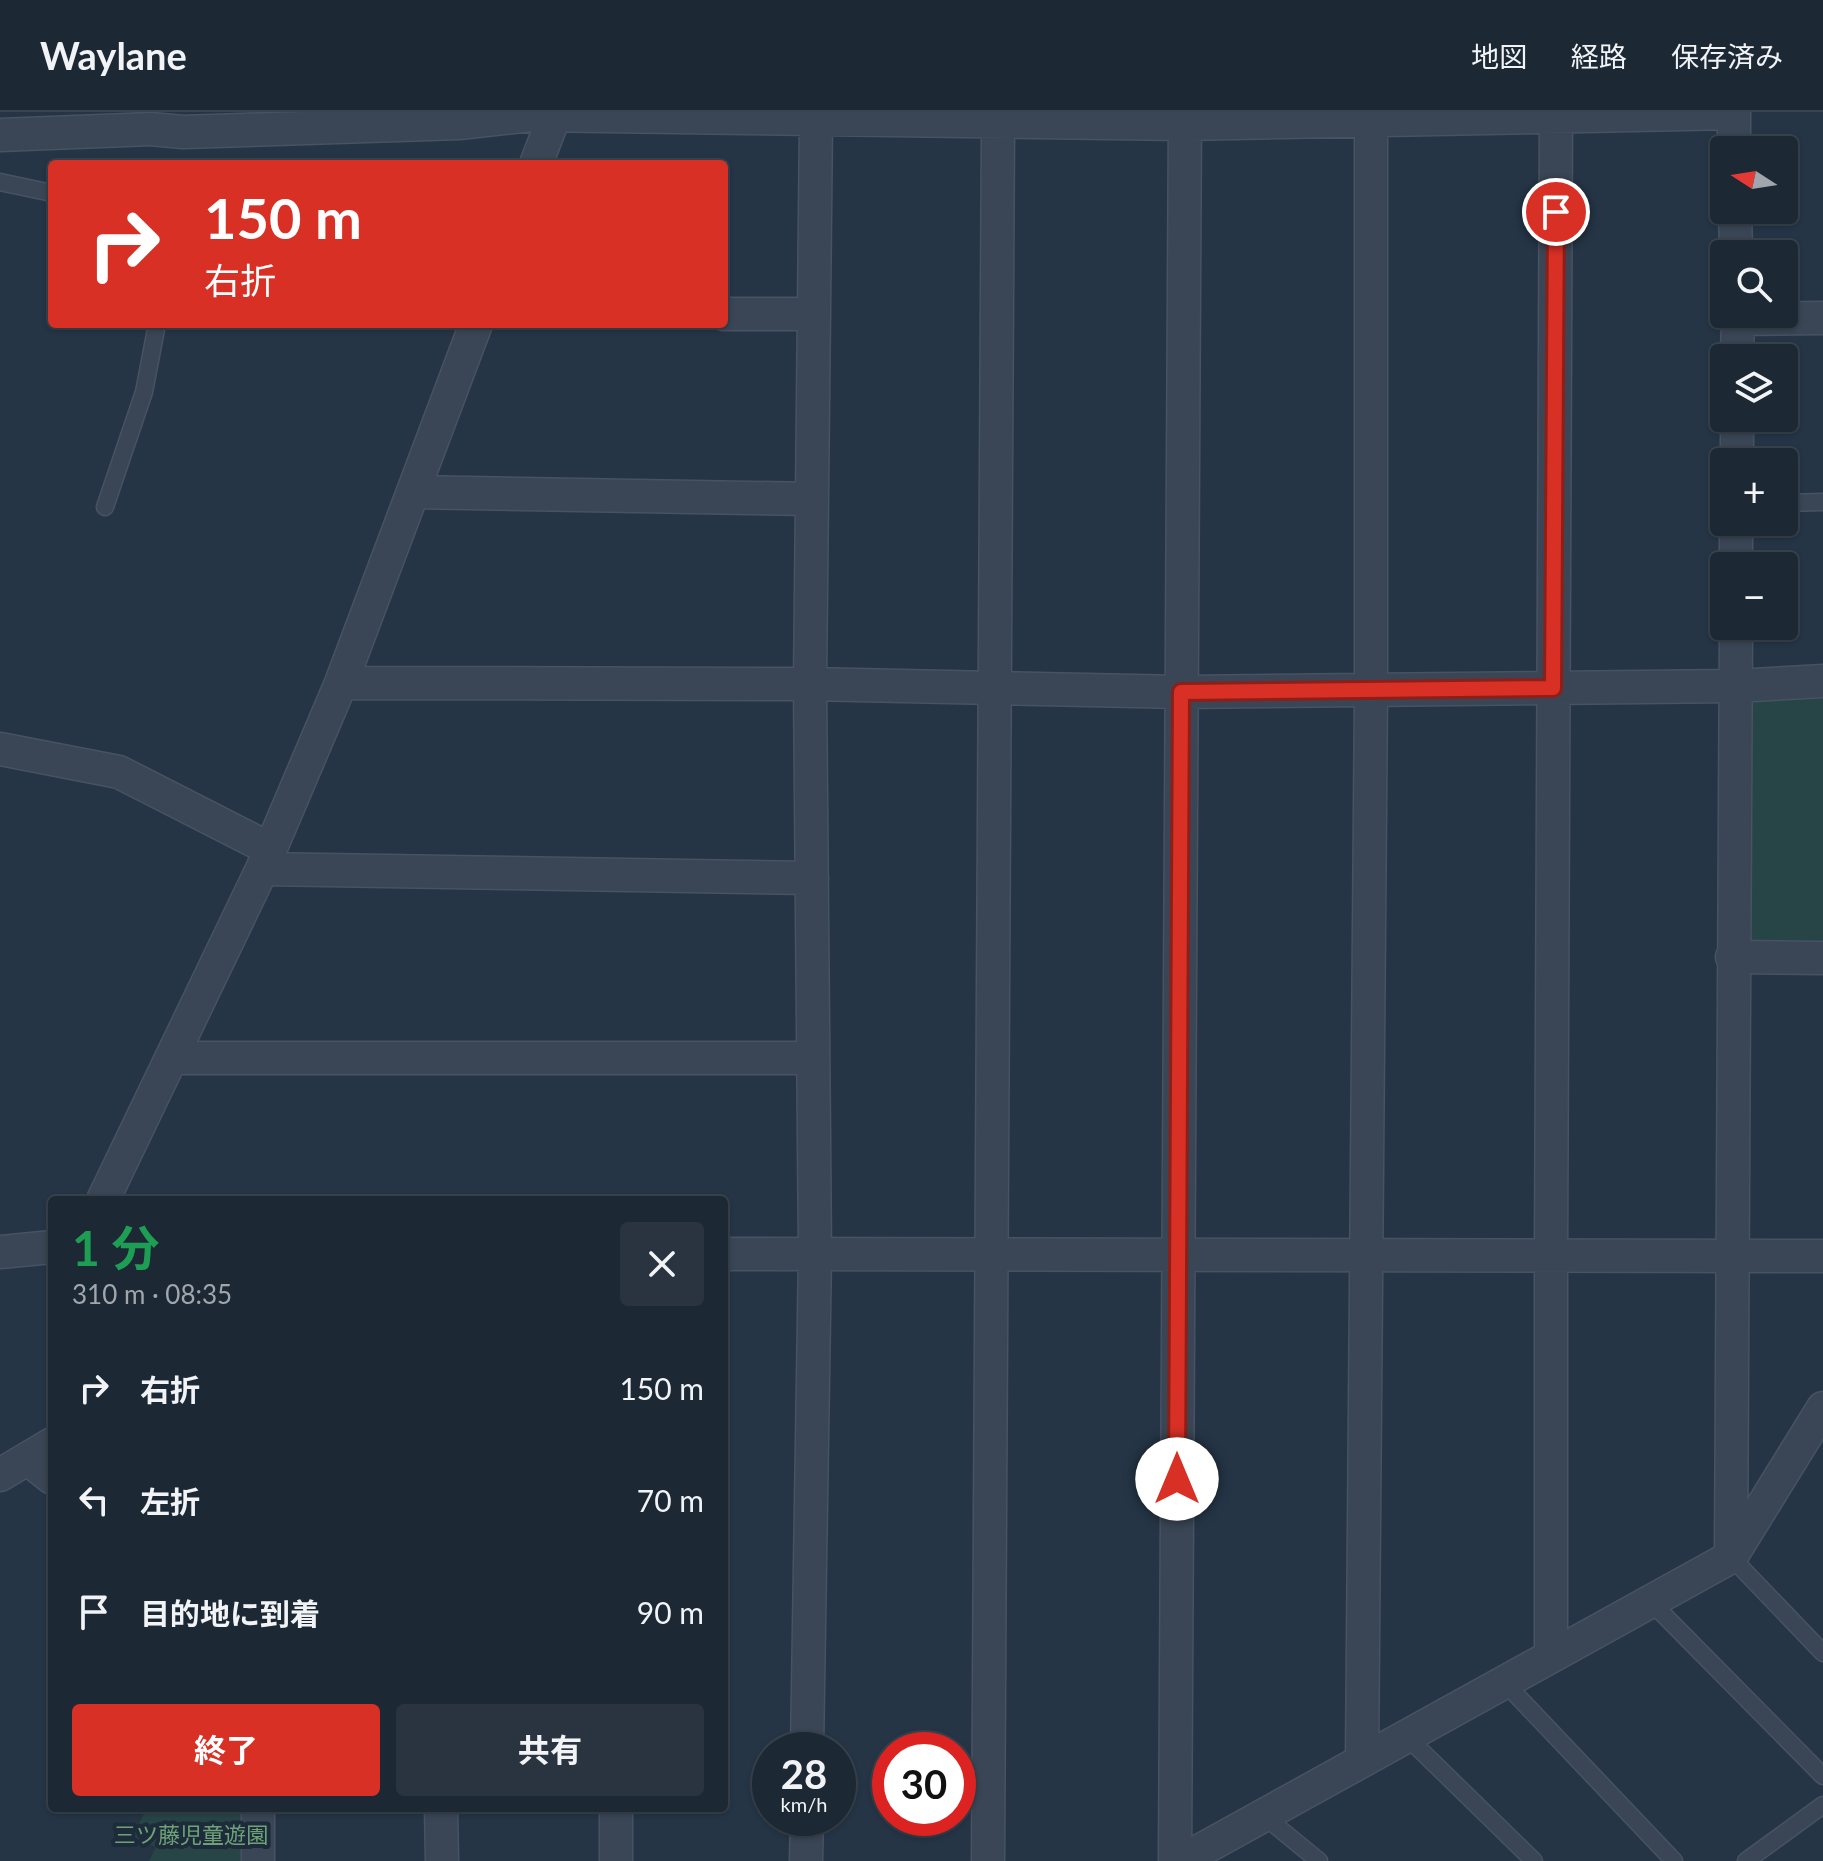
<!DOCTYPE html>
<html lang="ja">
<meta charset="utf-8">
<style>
:root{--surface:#1c2834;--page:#293440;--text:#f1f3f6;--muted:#a0a6ac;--line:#3a444f;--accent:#d93025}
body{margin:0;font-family:Lato,"Noto Sans JP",sans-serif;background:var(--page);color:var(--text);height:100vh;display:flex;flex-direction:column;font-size:30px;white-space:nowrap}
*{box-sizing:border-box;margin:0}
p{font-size:26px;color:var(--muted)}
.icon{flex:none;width:44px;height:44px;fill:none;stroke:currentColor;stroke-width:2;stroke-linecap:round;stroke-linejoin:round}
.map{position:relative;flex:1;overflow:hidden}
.sheet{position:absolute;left:48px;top:1084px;width:680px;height:616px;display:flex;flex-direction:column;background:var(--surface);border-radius:8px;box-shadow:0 2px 6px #0004,0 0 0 2px var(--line)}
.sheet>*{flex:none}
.guide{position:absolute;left:48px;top:48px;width:680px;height:168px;border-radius:8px;box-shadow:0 2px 6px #0004,0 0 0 2px var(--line);background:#d93025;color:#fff;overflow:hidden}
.needle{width:52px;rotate:282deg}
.controls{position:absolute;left:1710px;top:24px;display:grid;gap:16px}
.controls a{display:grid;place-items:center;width:88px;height:88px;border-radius:8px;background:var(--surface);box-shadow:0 2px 6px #0004,0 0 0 2px var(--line);font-size:40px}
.speed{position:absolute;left:752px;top:1620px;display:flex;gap:16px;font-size:40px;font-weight:700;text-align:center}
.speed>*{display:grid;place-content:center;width:104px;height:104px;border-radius:50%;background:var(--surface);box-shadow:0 2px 6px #0004,0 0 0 2px var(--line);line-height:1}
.speed small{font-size:20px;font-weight:400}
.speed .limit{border:12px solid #d22;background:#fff;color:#111}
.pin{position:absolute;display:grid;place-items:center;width:68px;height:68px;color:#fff;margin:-34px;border:4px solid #fff;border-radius:50%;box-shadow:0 2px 8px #0007}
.me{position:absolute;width:88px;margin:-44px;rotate:0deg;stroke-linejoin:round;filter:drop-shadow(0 0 6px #0008)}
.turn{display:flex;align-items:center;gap:28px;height:168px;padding:0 24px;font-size:36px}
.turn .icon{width:104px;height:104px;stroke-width:2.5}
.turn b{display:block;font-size:56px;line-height:68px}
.round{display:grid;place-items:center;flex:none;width:84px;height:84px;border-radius:8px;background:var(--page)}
.overview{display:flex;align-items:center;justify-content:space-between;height:136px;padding:0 24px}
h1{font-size:48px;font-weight:700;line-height:60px;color:#1e9e55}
.primary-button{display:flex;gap:16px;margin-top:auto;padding:16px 24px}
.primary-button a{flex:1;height:92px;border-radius:8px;background:var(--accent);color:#fff;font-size:32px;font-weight:700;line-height:92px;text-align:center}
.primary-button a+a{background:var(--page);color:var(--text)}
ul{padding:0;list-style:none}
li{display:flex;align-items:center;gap:24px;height:112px;padding:0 24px}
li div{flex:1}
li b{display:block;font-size:30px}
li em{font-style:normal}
header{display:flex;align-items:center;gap:48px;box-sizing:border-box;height:112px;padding:0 40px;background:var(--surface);border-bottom:2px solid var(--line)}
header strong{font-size:38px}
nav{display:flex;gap:44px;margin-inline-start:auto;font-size:28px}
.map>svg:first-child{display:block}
.green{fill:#274547}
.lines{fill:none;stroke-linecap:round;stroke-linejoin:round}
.lane-casing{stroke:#475262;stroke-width:19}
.street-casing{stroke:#475262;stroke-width:35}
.lane{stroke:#3a4655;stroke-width:16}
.street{stroke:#3a4655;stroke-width:32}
.route-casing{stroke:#8d1f18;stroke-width:20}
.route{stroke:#d93025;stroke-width:14}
.labels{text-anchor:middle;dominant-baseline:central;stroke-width:8;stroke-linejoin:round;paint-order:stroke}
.park-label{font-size:22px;fill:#6da277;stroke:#1e2b3b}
</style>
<header>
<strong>Waylane</strong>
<nav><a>地図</a><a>経路</a><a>保存済み</a></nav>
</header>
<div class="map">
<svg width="1823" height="1749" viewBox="0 0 1823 1749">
<rect width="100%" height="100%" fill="#253546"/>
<path class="green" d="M1823,577V838L1738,837L1742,581Z
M147,1696H250V1749H149L156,1735L132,1725Z"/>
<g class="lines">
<defs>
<path id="lane" d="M0,70L52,81
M1784,391L1823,390
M105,395L144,280L157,212
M1731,1445L1823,1541
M1650,1489L1823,1664
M1504,1570L1674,1749
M1406,1624L1534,1749
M1264,1704L1319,1749
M1746,1749L1823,1693"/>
<path id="street" d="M1734,0V38
M0,23L151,17L183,20L459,11L532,3L1185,12L1733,1
M536,52L556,0
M1735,98L1736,142
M724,202H814
M1738,207L1823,206
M1737,246L1738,202
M1737,350V306
M413,380L812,387
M1736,454V410
M341,571L810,572L1181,580L1735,574L1823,569
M0,637L119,660L270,737
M262,757L812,766
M1732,845L1823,846
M171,946H813
M103,1088L262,757L341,571L476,212
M0,1140L52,1135
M724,1142L1823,1144
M28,1347L52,1366
M0,1363L52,1332
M1731,1445L1736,514
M1551,1544V1144L1556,4
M807,1638L815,1142L810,572L816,8
M1362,1649L1371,578V8
M441,1696L442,1749
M258,1749V1696
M616,1749V1696
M806,1749L807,1706
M988,1749L998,10
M1175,1749L1185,0
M1181,1749L1731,1445L1823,1296"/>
</defs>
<use href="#lane" class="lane-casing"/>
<use href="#street" class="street-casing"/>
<use href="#lane" class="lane"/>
<use href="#street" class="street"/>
</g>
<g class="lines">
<defs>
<path id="route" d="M1177,1367L1181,580L1553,576L1556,100"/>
</defs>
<use href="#route" class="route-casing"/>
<use href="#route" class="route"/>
</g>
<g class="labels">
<g class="park-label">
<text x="191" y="1722">三ツ藤児童遊園</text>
</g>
</g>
</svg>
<div class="controls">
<a><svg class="needle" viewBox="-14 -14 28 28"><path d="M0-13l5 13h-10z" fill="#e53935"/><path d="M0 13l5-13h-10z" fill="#a0a6ac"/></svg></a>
<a><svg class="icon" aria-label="search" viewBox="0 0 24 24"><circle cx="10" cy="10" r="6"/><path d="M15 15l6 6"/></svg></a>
<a><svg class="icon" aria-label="layers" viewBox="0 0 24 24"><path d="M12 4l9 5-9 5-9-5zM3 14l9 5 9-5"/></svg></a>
<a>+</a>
<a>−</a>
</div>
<div class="speed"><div>28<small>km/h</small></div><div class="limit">30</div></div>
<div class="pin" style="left:1556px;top:100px;background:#d93025"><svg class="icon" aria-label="arrive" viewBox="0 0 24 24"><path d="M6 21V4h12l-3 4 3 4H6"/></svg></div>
<svg class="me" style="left:1177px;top:1367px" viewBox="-20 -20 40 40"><circle r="19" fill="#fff"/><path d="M0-13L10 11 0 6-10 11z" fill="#d93025"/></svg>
<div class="guide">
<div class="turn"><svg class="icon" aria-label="right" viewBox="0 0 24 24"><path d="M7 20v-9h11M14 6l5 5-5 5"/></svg><div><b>150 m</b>右折</div></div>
</div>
<section class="sheet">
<div class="overview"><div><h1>1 分</h1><p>310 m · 08:35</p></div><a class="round"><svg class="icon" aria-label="close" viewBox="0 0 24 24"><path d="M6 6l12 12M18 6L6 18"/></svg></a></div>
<ul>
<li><svg class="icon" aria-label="right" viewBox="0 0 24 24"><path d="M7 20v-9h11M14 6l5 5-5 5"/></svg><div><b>右折</b></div><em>150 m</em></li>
<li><svg class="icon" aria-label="left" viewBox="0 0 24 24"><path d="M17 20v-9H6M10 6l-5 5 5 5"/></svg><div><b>左折</b></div><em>70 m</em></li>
<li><svg class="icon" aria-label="arrive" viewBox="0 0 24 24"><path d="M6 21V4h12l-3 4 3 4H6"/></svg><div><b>目的地に到着</b></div><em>90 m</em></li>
</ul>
<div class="primary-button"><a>終了</a><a>共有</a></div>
</section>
</div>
